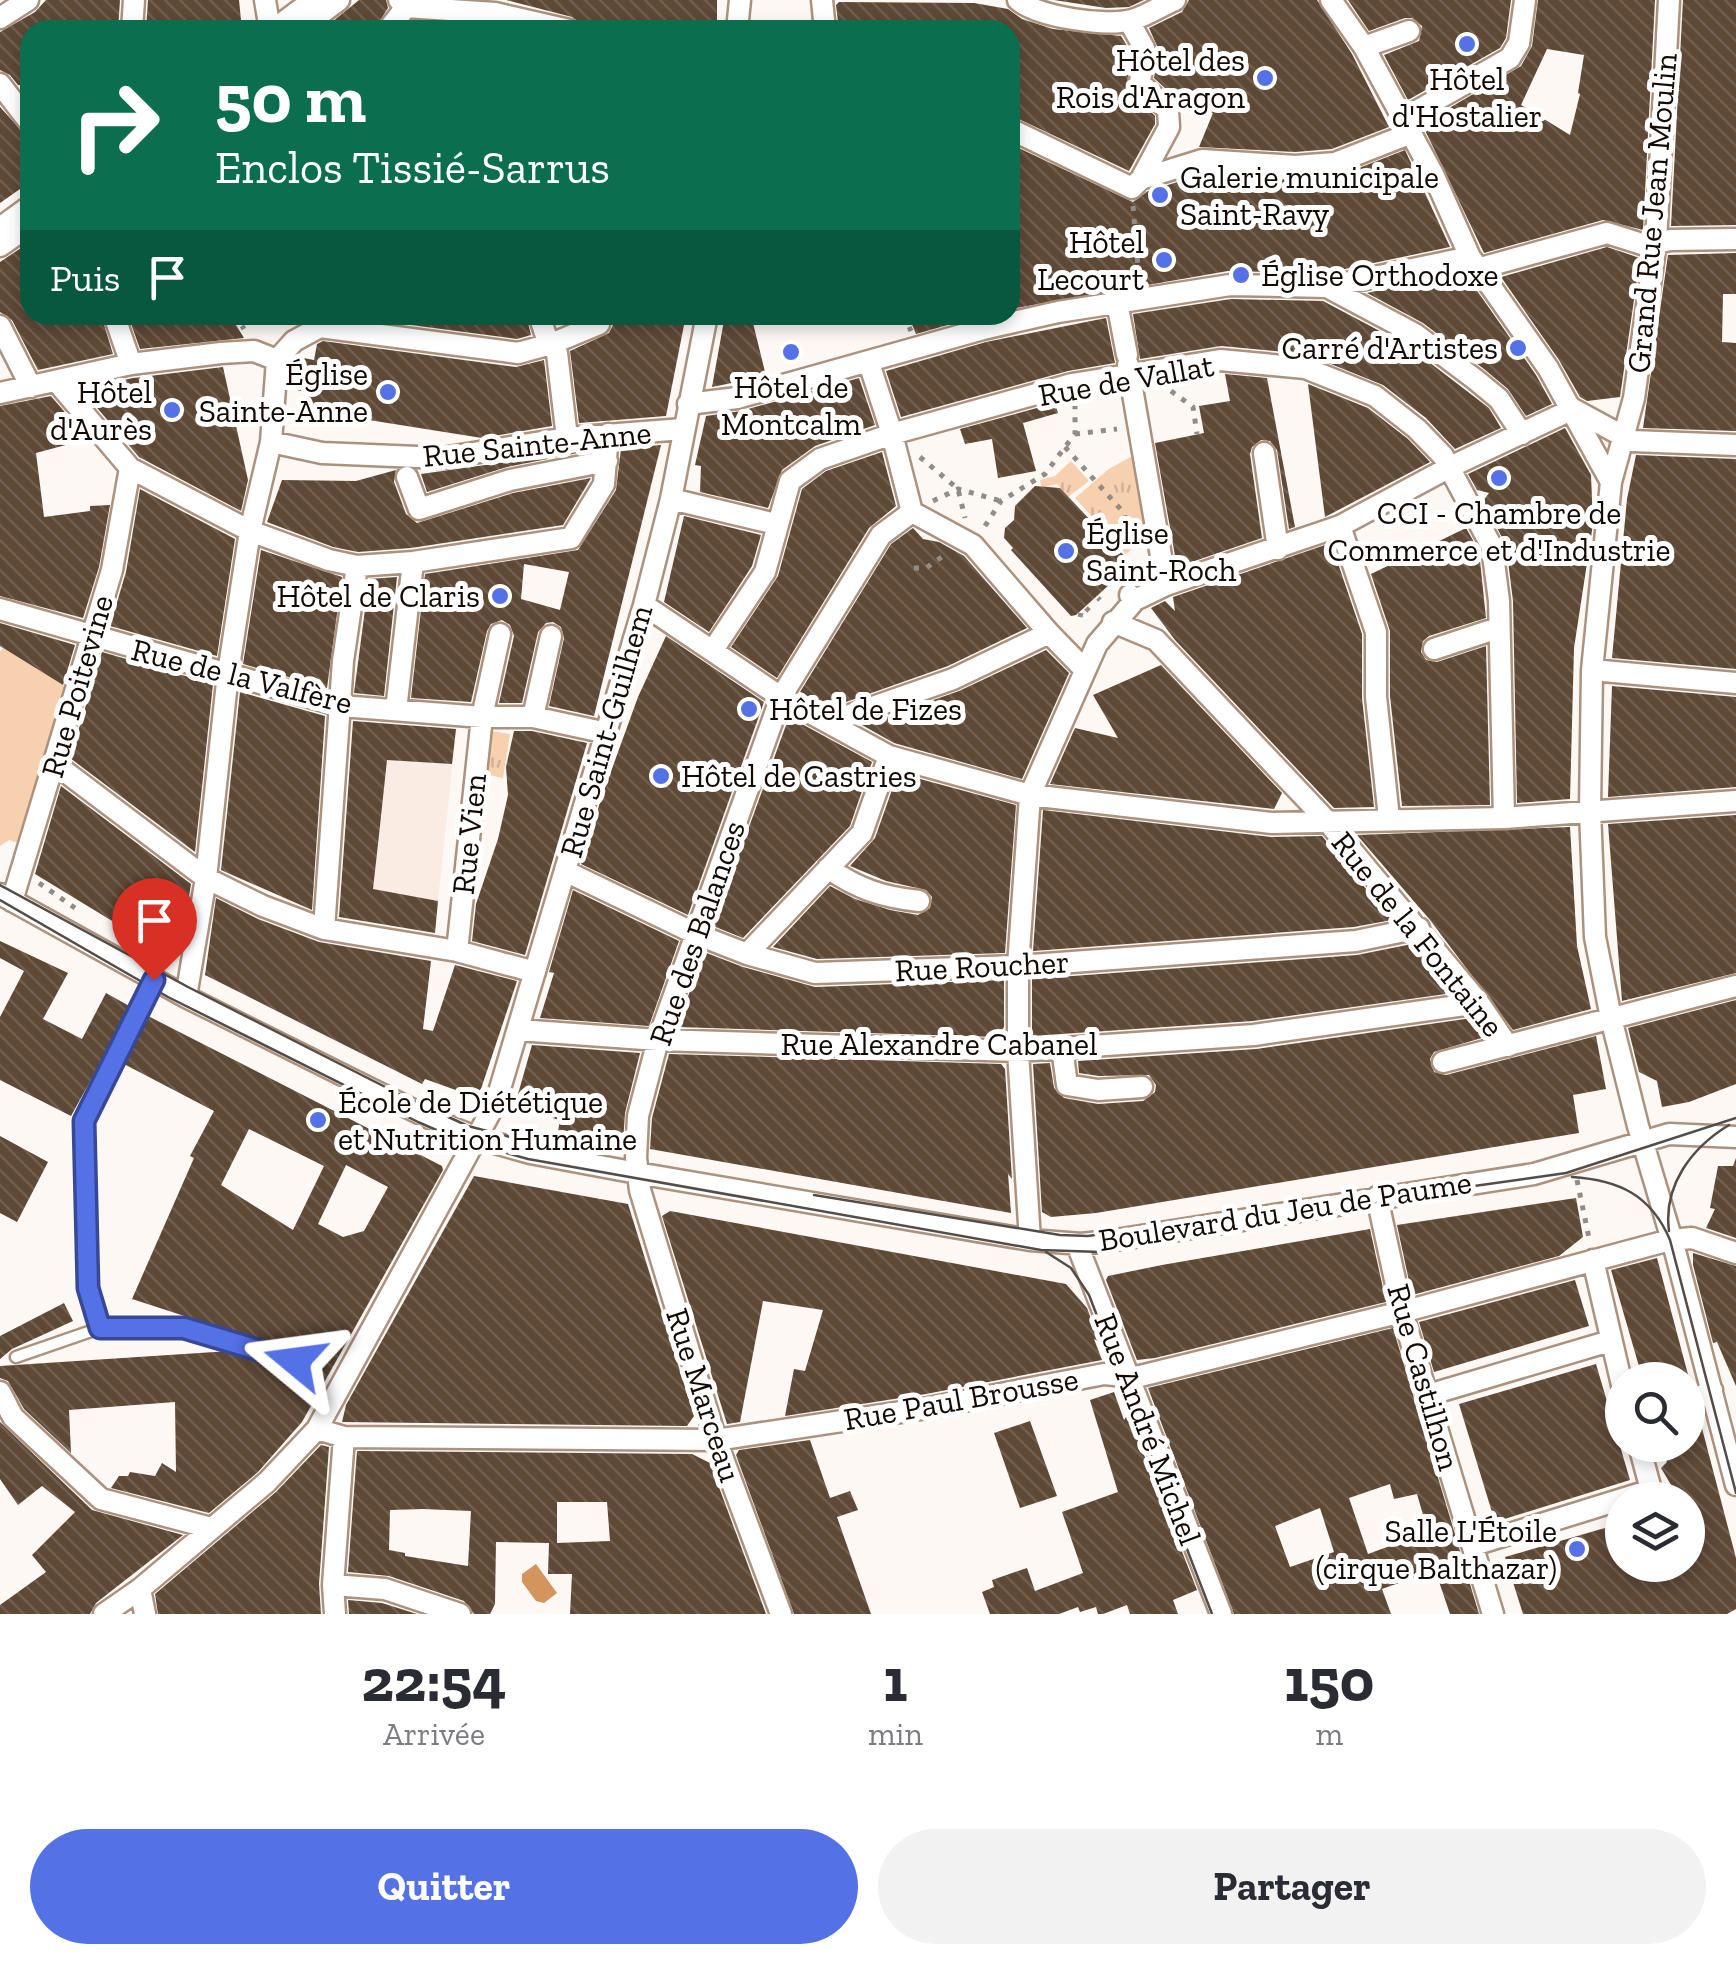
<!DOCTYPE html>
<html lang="fr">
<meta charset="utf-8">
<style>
:root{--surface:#fff;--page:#f2f2f3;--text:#2b2b33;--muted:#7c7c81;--accent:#5571e6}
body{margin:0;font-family:"Zilla Slab",serif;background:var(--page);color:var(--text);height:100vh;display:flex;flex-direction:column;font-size:38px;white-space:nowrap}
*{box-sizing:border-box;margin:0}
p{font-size:32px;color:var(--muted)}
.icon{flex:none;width:55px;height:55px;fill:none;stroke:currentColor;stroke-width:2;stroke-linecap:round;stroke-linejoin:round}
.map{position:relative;height:1614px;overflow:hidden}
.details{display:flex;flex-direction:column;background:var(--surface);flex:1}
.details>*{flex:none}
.top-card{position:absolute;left:20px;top:20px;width:1000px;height:305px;border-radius:30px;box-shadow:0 5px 15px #0003;background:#0b6e4f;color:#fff;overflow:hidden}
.fabs{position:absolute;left:1605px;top:1362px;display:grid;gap:20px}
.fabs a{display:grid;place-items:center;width:100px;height:100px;border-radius:50%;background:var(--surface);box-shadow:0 5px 15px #0003;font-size:50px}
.pin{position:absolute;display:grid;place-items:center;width:85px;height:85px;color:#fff;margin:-102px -42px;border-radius:50% 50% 50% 0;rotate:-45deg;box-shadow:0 0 10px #0007}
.pin .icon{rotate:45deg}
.me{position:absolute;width:110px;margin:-55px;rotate:286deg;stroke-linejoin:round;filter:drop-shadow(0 0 8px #0008)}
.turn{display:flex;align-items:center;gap:35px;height:210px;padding:0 30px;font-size:45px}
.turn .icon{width:130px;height:130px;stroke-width:2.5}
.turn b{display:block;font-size:70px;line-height:85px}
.then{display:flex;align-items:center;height:95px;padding:0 30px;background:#0003;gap:20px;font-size:38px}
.eta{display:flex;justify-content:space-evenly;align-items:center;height:170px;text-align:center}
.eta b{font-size:60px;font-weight:700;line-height:70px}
.cta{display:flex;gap:20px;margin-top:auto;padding:20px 30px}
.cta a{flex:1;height:115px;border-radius:60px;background:var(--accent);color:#fff;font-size:40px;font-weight:700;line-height:115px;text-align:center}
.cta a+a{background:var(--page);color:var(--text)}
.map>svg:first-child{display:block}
.built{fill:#faece2}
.grass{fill:url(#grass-tufts)}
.garden{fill:#f7d0b0}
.water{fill:#d4945e}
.building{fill:url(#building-back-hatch);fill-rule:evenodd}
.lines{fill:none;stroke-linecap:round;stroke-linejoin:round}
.lane-casing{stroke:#ab927e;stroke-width:15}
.street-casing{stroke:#ab927e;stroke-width:25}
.path{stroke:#928b86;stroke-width:5;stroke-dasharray:5 8;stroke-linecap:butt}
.lane{stroke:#fff;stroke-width:10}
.street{stroke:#fff;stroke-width:20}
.tram{stroke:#544c47;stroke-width:2.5}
.route-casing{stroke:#374996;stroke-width:25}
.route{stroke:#5571e6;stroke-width:18}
.poi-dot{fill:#5571e6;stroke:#fff;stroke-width:4}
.labels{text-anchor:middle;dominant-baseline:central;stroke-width:10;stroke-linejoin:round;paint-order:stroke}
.poi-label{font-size:32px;fill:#130a05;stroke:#fff;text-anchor:end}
.street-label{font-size:32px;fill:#130a05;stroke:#fff}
</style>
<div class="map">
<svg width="1736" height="1614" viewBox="0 0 1736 1614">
<defs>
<pattern id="grass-tufts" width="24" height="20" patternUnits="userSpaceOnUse" patternTransform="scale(2.5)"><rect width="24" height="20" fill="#f7d0b0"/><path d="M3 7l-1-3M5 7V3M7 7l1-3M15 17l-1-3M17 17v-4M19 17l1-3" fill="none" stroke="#d3b196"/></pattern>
<pattern id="building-back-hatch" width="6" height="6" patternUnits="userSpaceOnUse" patternTransform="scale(2.5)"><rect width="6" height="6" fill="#5e4836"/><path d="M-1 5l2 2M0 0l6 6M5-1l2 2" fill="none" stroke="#705e4f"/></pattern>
</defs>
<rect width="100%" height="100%" fill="#fdf8f3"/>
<path class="built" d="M360,725L456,732L435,929L344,913Z"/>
<path class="grass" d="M1141,451L1156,528L1126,554L1075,498L1109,469Z
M1071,461L1089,481L1068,497L1057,484L1042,488L1040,480L1055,476Z
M492,731L510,734L503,778L484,774Z"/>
<path class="garden" d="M3,648L68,688L18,843L9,840L0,846V652Z"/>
<path class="water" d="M536,1564L557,1593L544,1603L536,1601L522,1582V1574Z"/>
<path class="building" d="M46,0H120L118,30H30V86L18,85L10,75L0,70V32L35,12Z
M148,0H239L242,30H146Z
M359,0H386L388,8L374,30H322Z
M506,0H717V30H586L572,17Z
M1054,0H1144L1129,7L1106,8Z
M1189,0H1317L1352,54L1389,127L1332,149L1295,152L1199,147L1213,113L1178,100L1154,78L1158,48L1149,28L1182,12Z
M1348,0H1511L1506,38L1500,48L1408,100L1384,55L1419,41L1422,26L1412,18H1405L1369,31Z
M1538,0H1655L1643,230L1603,220L1484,253L1422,124L1521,66L1532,46ZM1547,49L1584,55L1578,93L1580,94L1570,135L1521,105Z
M1683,0H1736V225L1671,226Z
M839,2L974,3L1008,9L1022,19L1053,29L1121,36L1130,51L1127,88L1155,116V124L1129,171L1010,115V30H839L836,5Z
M441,23L493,27H494V30H440Z
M0,107L30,140V182L0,203Z
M1010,144L1133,202L1148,191L1204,174L1294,180L1336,177L1405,150L1450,247L1326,273L1228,271L1010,309Z
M30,242V315H52L57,323L78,315H101L113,354L38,370L12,320L0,312V262Z
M1607,247L1640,258L1620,397L1587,401L1580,397L1559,360L1501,277Z
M1736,253V294H1723L1722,342L1736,343V431L1643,428L1668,255Z
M1464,272L1536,375L1552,404L1526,416L1508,389L1484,369L1423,323L1367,293Z
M1231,299L1323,301L1408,346L1489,408L1501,428L1455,449L1426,418L1383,385L1306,354L1221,346L1140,359L1133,314Z
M136,315H230L244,338L140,349L129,318Z
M335,315H526L531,335L517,339Z
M609,315H686L666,416L579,423L570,351L609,333L613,325Z
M725,315H751L766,376L712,387Z
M908,315H983L916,334Z
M1106,318L1115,363L1068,371L901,417L886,371L986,342Z
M323,341L516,367L544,360L552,426L482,438L306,410L309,393L289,388L290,366L298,357L314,360L317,344Z
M223,367L248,480L241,511L139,457L81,389L133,378Z
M1225,374L1267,378L1295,527L1289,529L1277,450L1270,441L1261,440L1252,447L1250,454L1262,538L1177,567L1155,443L1204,433L1199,406L1230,401Z
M859,378L875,425L815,446L782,470L768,508L700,492L701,466L695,465L706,416L741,411Z
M1308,384L1368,408L1408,439L1430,462L1325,517Z
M51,396L88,439L36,453L44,517L90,511V506L110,505L99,567L83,618L0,596V406Z
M1055,403L1058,413L1023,423L1036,471L998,478L992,439L965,444L960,429Z
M1565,428L1591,475L1593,524L1574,648L1570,799L1517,803L1513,601L1506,545L1483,501L1489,493L1477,490L1468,474Z
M661,445L594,716L549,706L564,638L561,627L553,622L546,623L538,632L522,703H499L514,636L510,625L502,620L491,624L487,631L471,702L411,698L425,574L578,550L616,490L621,448ZM524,564L569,572L560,610L521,599Z
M593,450L507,467L427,492L421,474Z
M882,452L896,506L869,528L777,678L731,647L778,576L802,489L826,471Z
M1636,455L1736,459V669L1612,658L1627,499Z
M396,470L394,482L406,514L417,523L513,493L591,478L563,525L411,548L358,552L333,547L267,522L282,480L356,481Z
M1035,486L1060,488L1132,564L1076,615L1071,616L1011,550L1013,548L1004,538L1005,528L1014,520L1015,506Z
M140,489L235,539L217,656L110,626L126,572Z
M684,516L761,535L752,566L709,632L664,602Z
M913,528L923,539L939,542L964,556L1027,628L948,666L829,708L800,692L891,544Z
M1466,528L1479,551L1486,618L1429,636L1423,641L1421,652L1426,660L1437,662L1486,646L1490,805L1402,806L1390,696V631L1371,574Z
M1331,543L1362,634V698L1374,807L1334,808L1175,640L1151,608L1165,601L1175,611L1173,597Z
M261,550L342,577L327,688L243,664Z
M397,577L384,696L354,693L369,579Z
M0,623L75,645L63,685L0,646Z
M666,636L764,702L688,915L581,864L601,799L638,697Z
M1046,650L1069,673L1022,779L894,743L862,725L959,691Z
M102,652L213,684L195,852L70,758Z
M1161,665L1282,793L1274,809L1050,784L1075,728L1118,738L1093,695Z
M1612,686L1736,697V787L1608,797Z
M240,692L325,716L312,910L221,870Z
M789,717L872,762L850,826L743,938L713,926Z
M353,721L456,729L452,764L387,760L379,835L373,889L438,901L435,933L339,917Z
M514,731H532L587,743L525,955L472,941L476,904L498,839L508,795L506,767Z
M898,773L1016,805L1005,953L817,959L773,947L830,886L855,899L890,910L918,915L930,908L932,897L926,890L886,881L850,866L875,838Z
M61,786L191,884L180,951L173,958L35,874Z
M1043,810L1271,837L1322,836L1392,920L1354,927L1033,951Z
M1736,815V973L1622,1001L1608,824Z
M1570,827L1577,946L1591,1009L1513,1030L1430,920L1357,835Z
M573,890L679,941L649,1026L540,1018L554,973L549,972Z
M216,898L258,919L319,942L431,961L423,1029L433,1031L455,965L517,981L478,1098L425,1079L422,1084L205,975Z
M0,941L68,973L43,1019L82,1039L106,993L131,1007L71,1116L0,1080V1017L24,971L0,958Z
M1412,944L1453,993L1253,1021L1032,1036V979L1357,955Z
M704,952L743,967L815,987L1004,980V1027L997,1037L677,1027Z
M1736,1000V1084L1689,1102L1662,1107L1657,1081L1639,1072L1628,1028Z
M146,1015L442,1166L443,1170L302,1422L258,1472L209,1513L111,1488L119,1476H128L130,1472L155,1476L162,1463L176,1472L175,1402L69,1410L71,1453L24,1409L8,1381L0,1378V1366L230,1351L292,1369L303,1364V1358L298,1353L132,1299L194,1158L190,1156L214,1111L122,1063ZM249,1129L324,1166L293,1230L221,1185ZM346,1165L388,1187L364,1231L343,1237L318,1224Z
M1472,1018L1485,1037L1434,1052L1430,1059L1434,1072L1446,1075L1596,1036L1606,1089L1573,1095L1579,1133L1096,1213L1051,1217L1042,1212L1033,1064L1050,1063L1054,1088L1064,1098L1098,1104L1143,1101L1155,1092L1156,1085L1149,1075L1099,1076L1079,1073L1078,1061L1256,1049Z
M532,1045L640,1053L625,1113L623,1143L558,1131L560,1120L514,1108Z
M669,1054L1001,1064L1005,1069L1012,1179L1008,1174L1011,1213L650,1149L652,1118Z
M0,1136L48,1162L17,1222L0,1213Z
M1736,1158V1238L1706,1228L1715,1209L1710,1208L1718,1166H1733Z
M474,1176L628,1204L694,1416L687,1426L342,1422L346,1405Z
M1576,1198L1583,1237L1559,1256L1412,1295L1397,1225Z
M670,1211L1066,1284L1087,1308L1100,1342L1094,1339L1102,1360L926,1394L785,1416L794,1369L805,1371L823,1310L763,1301L740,1422L727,1424L662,1216Z
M1370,1229L1386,1302L1155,1358L1137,1360L1106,1280L1108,1276L1162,1265Z
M1693,1253L1736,1266V1386L1717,1342L1713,1343L1693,1265Z
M1657,1258L1691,1386L1688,1387V1380H1643L1611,1270Z
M1575,1280L1589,1326L1434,1372L1419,1322Z
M64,1303L73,1321L12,1349L0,1359V1336Z
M1393,1328L1479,1614H1450L1435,1570L1382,1589L1391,1614H1234L1148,1388ZM1390,1484L1394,1499L1417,1494L1428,1532L1368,1554L1349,1498ZM1320,1508L1334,1552L1290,1567L1275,1526Z
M1596,1364L1630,1480L1495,1522L1459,1404Z
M1114,1392L1124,1420L1128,1414L1197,1590L1173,1600L1178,1614H1130L1127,1605L1103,1614H1098L1096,1607L1080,1612L1078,1607L1059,1614H990L982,1592L994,1587L992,1580L1027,1568L1035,1591L1083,1573L1062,1512L1118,1492L1090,1400Z
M1698,1413L1736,1558V1609L1727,1614H1523L1505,1557L1622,1523V1565H1688V1500H1680L1661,1468L1667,1462L1662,1445H1688V1417Z
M1030,1421L1057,1496L1020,1508L994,1433Z
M0,1422L92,1510L183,1535L96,1603L90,1614H0V1605L46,1572L32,1555L75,1512L42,1486L18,1505L0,1479Z
M810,1440L830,1498L850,1491L858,1510L837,1517L871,1614H794L736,1455L739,1450Z
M321,1445L329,1447L319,1584L321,1614H158L155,1594L276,1492Z
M357,1451L692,1454L710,1463L766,1614H570L572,1574H548L549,1543L496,1542L495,1604L490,1614H474L464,1601L389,1576L348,1572ZM557,1502H607L610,1541L557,1543ZM423,1509L471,1511L468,1566L405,1556V1553L389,1550L390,1510Z
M348,1600L382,1603L417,1614H349Z"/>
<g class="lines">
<defs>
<path id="lane" d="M154,980L84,1121L88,1289L100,1328H184L295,1361
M16,1357L100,1328"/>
<path id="street" d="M265,0L270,30
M822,0L825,30
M1018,0C1038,17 1106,27 1132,20C1146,16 1161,6 1175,0
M1331,0L1364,47L1433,174L1470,257L1548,368L1611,482
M1669,0L1656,242L1634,398L1611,482L1592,670L1590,810L1595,937L1611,1018L1638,1126L1674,1247L1736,1485
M406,7L495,13L569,30
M0,18L28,0
M1129,21L1144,48L1140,83L1168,110L1169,127L1141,179
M132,30L134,0
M273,30L313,0
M299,30L339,0
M388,30L406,7L399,0
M737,30L740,0
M1364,47L1409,31
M0,84L30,123
M1401,120L1510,58L1519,43L1525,0
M1010,129L1132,188L1141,179L1202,160L1295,166L1335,163L1409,134
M0,228L30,206
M0,246L30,225
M1477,269L1607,233L1645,245L1671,240L1736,239
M1327,287L1415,334L1476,380L1499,399L1522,434
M1117,302L1127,355
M114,315L131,364
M539,315L547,339L557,353L567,438
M0,326L31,387
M1128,365L1166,585
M57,382L130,468L250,531L329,560L357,566L413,562L571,538L604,484L608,434
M0,393L131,364L221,353L254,351L277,360
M688,404L737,398L983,329L1058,312L1230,285L1327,287L1470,257
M271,442L322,453L442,458L567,438L683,429
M1264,453L1278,549
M407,477L419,509L510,480L607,461
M671,499L776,524
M912,512L973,545L1049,633L1084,669
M1340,526L1376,632V697L1389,818
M1130,595L1135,600L1166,585L1340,526L1450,467L1573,409L1632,441L1736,445
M644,605L781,697L889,756L1030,795L1272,823L1504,818L1736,801
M0,609L341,706L482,717H533L607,733
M1113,622L1156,640L1328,822L1479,1003L1508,1046
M1434,649L1498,628
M713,650L765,572L790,481L820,459L892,434L1072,384L1220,360L1305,368L1375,396L1417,429L1443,456L1492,547L1499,601L1504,818
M1592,670L1736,683
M396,710L413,562
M533,717L551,636
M830,722L953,679L1049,633
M55,764L206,878L263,906L324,929L457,951L535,972
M828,868C858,889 882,897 919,901
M565,871L696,934L747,954L815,973L1018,966L1356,941L1419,928
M0,894L186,997L427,1117L477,1138L530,1153L637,1173L1030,1240L1081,1244L1109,1241L1534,1174L1669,1134L1736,1137
M12,901L112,570L130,468
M324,929L343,661L357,566
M457,951L482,717L500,634
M747,954L862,833L889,756
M186,997L206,878L228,673L250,531L271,442L277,360L294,341L320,327L518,353L551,344L599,324
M518,1030L658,1040L1018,1051L1254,1035L1479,1003
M1062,1048L1067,1085L1098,1090L1142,1087
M1443,1062L1736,986
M1377,1197L1402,1312L1493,1614
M1030,1240L1018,1051V966L1030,795L1097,644L1135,600
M1081,1244L1080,1252L1221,1614
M1593,1260L1622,1385
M0,1392L13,1417L101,1499L211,1528
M1428,1395L1610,1341
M1688,1403L1712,1390
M317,1429L344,1437L716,1440L928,1408L1104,1374L1136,1377L1402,1312L1670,1240L1692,1238L1736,1253
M1474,1545L1651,1490L1639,1445
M333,1585L385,1589L460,1614
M140,1589L145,1614
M104,1614L140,1589L267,1482L317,1429L496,1102L644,605L671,499L707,315
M335,1614L333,1585L344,1437
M781,1614L716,1440L640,1190L636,1158L638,1116L658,1040L781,697L881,535L912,512L892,434L869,363"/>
</defs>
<use href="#lane" class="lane-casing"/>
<use href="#street" class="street-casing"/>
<path class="path" d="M1133,206L1139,280
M235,315L244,329
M904,315L911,331
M1171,391L1193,407L1197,434
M1075,434L1117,429
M1065,447L1124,513L1133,548L1141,546
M920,457L958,489L965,518
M933,501L958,489L1001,501
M985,526L1001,501L1045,474L1065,447L1075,434V406
M914,568H926L946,554
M1098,598L1100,600
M1086,608L1089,611
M1080,617L1081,613
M39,883L75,908
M1577,1180L1590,1243"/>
<use href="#lane" class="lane"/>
<use href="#street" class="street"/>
<path class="tram" d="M0,885L188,987L409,1099L468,1126L563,1151
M0,900L168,997L418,1122L459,1140L528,1159L1041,1250L1101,1252L1467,1187L1566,1173L1736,1118
M1572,1177C1619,1180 1651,1195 1670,1240L1736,1493
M814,1195L1060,1235L1088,1236L1209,1218
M1669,1231C1663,1186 1691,1148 1729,1125
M1046,1252L1071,1268L1089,1295L1212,1614"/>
</g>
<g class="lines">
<defs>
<path id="route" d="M154,980L84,1121L88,1288L100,1328H184L295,1361"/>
</defs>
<use href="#route" class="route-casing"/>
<use href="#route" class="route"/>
</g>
<g class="poi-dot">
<circle cx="1467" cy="44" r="10"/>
<circle cx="1265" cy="78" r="10"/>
<circle cx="1160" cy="195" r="10"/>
<circle cx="1164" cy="260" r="10"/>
<circle cx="1241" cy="275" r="10"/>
<circle cx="1518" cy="348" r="10"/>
<circle cx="791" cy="352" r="10"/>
<circle cx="388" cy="392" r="10"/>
<circle cx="172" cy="410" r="10"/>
<circle cx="1499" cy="478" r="10"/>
<circle cx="1066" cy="551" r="10"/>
<circle cx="500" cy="596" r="10"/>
<circle cx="749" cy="709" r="10"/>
<circle cx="661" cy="776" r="10"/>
<circle cx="318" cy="1120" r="10"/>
<circle cx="1577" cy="1549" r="10"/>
</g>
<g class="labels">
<g class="poi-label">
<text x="1245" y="60">Hôtel des<tspan x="1245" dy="37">Rois d'Aragon</tspan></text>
<text x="1467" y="79" text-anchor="middle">Hôtel<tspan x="1467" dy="37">d'Hostalier</tspan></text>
<text x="1180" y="177" text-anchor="start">Galerie municipale<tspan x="1180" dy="37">Saint-Ravy</tspan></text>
<text x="1144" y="242">Hôtel<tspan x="1144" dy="37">Lecourt</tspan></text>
<text x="1261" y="275" text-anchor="start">Église Orthodoxe</text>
<text x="1498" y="348">Carré d'Artistes</text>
<text x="368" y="374">Église<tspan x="368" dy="37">Sainte-Anne</tspan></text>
<text x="791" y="387" text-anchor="middle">Hôtel de<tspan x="791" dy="37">Montcalm</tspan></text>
<text x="152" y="392">Hôtel<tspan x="152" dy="37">d'Aurès</tspan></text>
<text x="1499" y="513" text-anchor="middle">CCI - Chambre de<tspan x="1499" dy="37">Commerce et d'Industrie</tspan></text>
<text x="1086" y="533" text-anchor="start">Église<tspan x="1086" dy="37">Saint-Roch</tspan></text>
<text x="480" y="596">Hôtel de Claris</text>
<text x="769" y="709" text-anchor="start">Hôtel de Fizes</text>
<text x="681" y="776" text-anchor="start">Hôtel de Castries</text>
<text x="338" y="1102" text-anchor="start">École de Diététique<tspan x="338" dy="37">et Nutrition Humaine</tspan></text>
<text x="1557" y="1531">Salle L'Étoile<tspan x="1557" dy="37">(cirque Balthazar)</tspan></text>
</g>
<g class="street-label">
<text transform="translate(1652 213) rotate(-85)">Grand Rue Jean Moulin</text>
<text transform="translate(1126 380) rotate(-10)">Rue de Vallat</text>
<text transform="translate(537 444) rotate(-6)">Rue Sainte-Anne</text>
<text transform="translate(242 676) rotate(14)">Rue de la Valfère</text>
<text transform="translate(77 686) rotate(-74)">Rue Poitevine</text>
<text transform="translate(606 731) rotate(-74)">Rue Saint-Guilhem</text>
<text transform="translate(469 834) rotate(-84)">Rue Vien</text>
<text transform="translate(697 933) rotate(-71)">Rue des Balances</text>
<text transform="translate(1418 934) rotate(51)">Rue de la Fontaine</text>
<text transform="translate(982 966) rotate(-3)">Rue Roucher</text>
<text x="939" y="1044">Rue Alexandre Cabanel</text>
<text transform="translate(1285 1211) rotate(-9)">Boulevard du Jeu de Paume</text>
<text transform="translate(1424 1377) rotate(74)">Rue Castilhon</text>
<text transform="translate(704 1395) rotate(72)">Rue Marceau</text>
<text transform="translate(961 1399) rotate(-10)">Rue Paul Brousse</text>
<text transform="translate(1148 1429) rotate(69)">Rue André Michel</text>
</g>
</g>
</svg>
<div class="fabs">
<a><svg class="icon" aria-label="search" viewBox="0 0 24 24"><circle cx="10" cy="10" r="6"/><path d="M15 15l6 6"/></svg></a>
<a><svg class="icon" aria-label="layers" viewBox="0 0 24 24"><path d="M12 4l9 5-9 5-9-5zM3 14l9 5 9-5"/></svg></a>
</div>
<div class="pin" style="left:154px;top:980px;background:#d93025"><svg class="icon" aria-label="arrive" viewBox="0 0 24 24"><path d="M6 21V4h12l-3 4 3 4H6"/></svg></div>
<svg class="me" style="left:295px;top:1361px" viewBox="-20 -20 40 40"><path d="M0-17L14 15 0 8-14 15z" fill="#5571e6" stroke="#fff" stroke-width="4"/></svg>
<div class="top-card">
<div class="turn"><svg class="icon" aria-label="right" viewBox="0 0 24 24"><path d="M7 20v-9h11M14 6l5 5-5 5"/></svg><div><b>50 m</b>Enclos Tissié-Sarrus</div></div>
<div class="then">Puis<svg class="icon" aria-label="arrive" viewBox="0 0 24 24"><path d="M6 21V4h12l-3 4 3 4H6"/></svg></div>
</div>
</div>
<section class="details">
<div class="eta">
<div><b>22:54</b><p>Arrivée</p></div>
<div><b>1</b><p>min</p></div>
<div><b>150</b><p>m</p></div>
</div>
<div class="cta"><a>Quitter</a><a>Partager</a></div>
</section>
